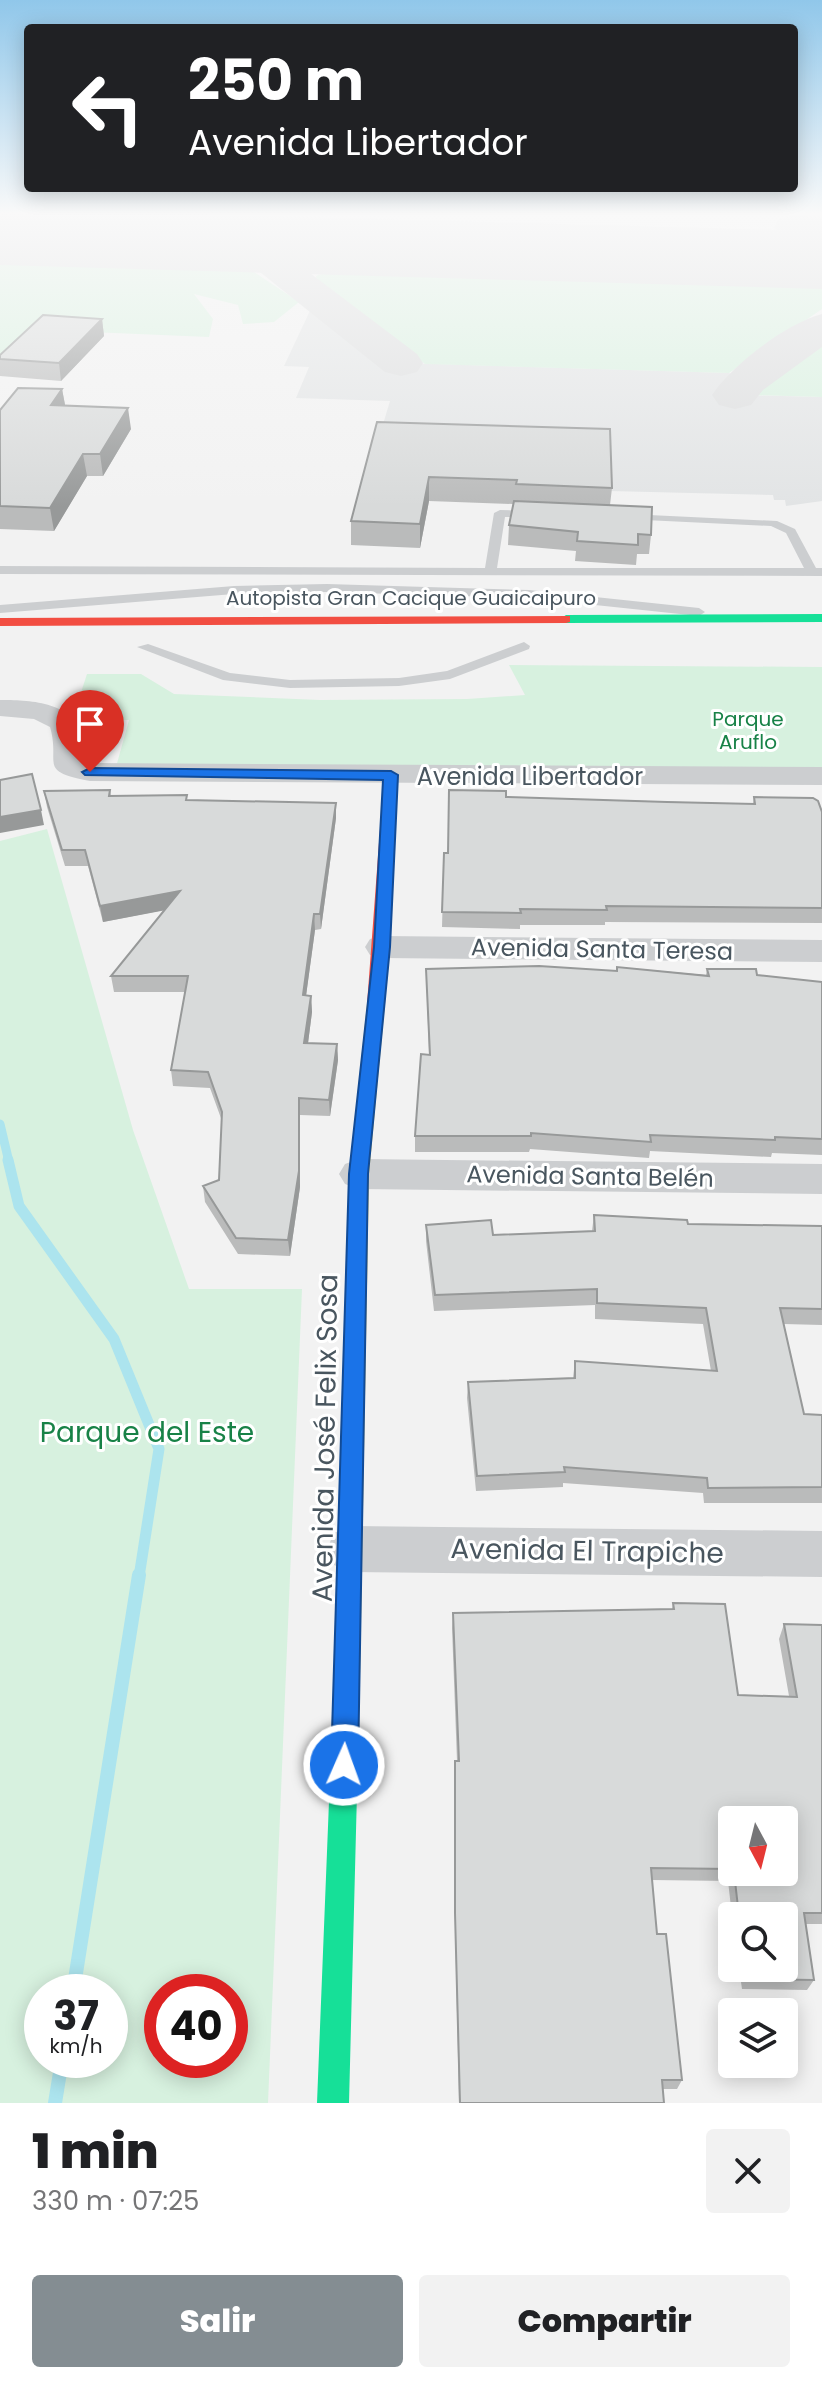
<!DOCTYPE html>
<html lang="es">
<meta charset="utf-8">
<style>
:root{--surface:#fff;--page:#f2f2f2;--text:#202124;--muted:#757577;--accent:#848d92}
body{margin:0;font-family:Poppins,sans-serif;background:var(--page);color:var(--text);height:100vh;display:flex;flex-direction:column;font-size:30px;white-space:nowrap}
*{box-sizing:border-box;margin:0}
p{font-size:26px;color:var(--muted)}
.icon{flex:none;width:44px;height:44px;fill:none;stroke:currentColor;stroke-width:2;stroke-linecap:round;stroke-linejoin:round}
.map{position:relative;height:2103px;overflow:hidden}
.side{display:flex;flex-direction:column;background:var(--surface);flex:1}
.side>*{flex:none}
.guide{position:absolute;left:24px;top:24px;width:774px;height:168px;border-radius:8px;box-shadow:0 4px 20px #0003;background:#202124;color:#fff;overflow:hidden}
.needle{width:52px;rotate:173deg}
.buttons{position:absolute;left:718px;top:1806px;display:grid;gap:16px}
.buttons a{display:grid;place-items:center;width:80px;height:80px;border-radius:8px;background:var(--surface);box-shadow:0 4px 20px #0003;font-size:40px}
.speed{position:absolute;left:24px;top:1974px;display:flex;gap:16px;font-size:40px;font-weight:700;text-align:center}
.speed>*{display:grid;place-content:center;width:104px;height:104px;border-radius:50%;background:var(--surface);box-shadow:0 4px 20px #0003;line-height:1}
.speed small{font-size:20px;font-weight:400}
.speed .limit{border:12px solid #d22;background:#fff;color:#111}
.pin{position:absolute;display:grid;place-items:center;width:68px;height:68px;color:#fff;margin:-82px -34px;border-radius:50% 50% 50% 0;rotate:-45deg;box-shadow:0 0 8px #0007}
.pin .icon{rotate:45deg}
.me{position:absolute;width:88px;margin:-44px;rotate:2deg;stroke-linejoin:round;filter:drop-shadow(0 0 6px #0008)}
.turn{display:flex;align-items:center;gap:28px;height:168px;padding:0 32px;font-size:36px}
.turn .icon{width:104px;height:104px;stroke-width:2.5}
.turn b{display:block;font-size:56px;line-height:68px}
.round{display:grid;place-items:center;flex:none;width:84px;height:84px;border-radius:8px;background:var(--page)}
.headline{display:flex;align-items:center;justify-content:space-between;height:136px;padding:0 32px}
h1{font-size:48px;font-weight:800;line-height:60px}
.button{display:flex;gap:16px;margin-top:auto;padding:16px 32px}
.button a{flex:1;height:92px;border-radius:8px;background:var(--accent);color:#fff;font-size:32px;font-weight:800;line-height:92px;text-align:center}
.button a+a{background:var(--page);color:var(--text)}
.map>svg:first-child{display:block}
.airport{fill:#e2e4e5}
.green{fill:#d7f1df;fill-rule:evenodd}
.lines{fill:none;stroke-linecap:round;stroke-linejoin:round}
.stream-far2{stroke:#ace4ee;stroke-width:9}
.stream-far1{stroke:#ace4ee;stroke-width:11}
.stream{stroke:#ace4ee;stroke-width:14}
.taxiway{fill:#dcddde;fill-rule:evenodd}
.runway{fill:#dcddde;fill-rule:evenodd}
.lane{fill:#ccced0;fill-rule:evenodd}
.street{fill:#ccced0;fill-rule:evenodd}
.fast{fill:#16e098;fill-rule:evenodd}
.slow{fill:#ffcf43;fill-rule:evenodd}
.jam{fill:#f24e42;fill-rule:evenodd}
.wall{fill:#babbbb;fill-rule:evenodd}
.shaded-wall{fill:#979999}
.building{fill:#d8dada;stroke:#979999;stroke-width:2}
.route{fill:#1a73e8;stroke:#114b97;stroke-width:2}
.labels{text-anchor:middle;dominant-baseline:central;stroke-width:6;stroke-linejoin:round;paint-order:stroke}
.far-street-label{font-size:20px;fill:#49565f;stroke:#fff}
.far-park-label{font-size:20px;fill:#188247;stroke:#fff}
.street-label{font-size:24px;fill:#49565f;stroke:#fff}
.near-park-label{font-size:28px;fill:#188247;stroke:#fff}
.near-street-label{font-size:28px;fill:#49565f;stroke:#fff}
</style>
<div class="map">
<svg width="822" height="2103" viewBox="0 0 822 2103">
<rect width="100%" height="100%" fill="#f2f2f2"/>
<path class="airport" d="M316,298L401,363L729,373L747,380L736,395L822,397V501L786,506L785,500H774L773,495L609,491L377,444L390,401L296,398L309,367L284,366Z"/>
<path class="green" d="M0,212H102L822,232V246L0,223Z
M0,259L229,265L254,272L299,302L274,322L243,324L238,305L194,294L213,319L209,337L43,330L0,376Z
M348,267L822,283V309L729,373L425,364L317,281L316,276L337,268Z
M822,344V397L750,395Z
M509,665L822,667V772L116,767L129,720H72L87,674H141L174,694L320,700L467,699L525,695Z
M47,829L133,1130L189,1289H302L268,2103H0V841ZM42,1992H110V2060H42ZM230,1992V2060H162V1992Z"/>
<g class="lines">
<path class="stream-far2" d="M0,1124L9,1162"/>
<path class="stream-far1" d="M8,1160L19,1206L114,1339L159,1449L139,1577"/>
<path class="stream" d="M73,1992L139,1575
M55,2103L62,2060"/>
<path class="taxiway" d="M792,216L822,217V239L779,235L774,227L779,219Z
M248,233L261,236L417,354L423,363L417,372L401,376L385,372L235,252L229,244L235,236Z
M822,314V347L763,390L751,405L735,409L719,405L712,395C732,365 787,323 822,314Z"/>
<path class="runway" d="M0,212H118L822,231V289L0,265Z"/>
<path class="lane" d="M500,510L534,511L540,514L534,517H505L497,568H804L786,533L771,526L624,519L622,517L628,514L777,521L795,529L816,568H822V576L0,574V566L485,568L494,513Z
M327,584L529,590L699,608L705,612L699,616L529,598L327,592L234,594L0,613V605L234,586Z
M524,642L530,646L529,649L450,679L399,686L290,688L223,680L137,647L148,644L230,673L290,680L399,678L447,671Z"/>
<path class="street" d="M0,700C27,700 74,701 80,735C81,743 79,752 80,760L90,763L822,767V785L90,781C36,771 61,764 50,727L34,719L0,716Z
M382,936L822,940V962L382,958L370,955L365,947L370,939Z
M359,1159L822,1164V1194L359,1189L345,1184L339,1174L345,1164Z
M351,1526L822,1531V1577L351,1572L334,1565L327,1549L334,1533Z"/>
<path class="fast" d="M822,614V622L566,623L560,619L566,615Z
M347,1663L356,1667L360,1676L349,2103H317L334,1676L338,1667Z"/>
<path class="slow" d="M376,998L385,1004L369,1174L360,1676L356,1685L347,1689L338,1685L334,1676L349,1174L367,1004Z"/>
<path class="jam" d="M570,616V622L566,623L0,626V618Z
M391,771L398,775L385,1004L376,1010L367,1004L384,775Z"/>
</g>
<path class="wall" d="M102,319L104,336L61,381L0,376V355Z
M62,389L65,405L131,429L103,476H87L54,531L0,529V410Z
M377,422L612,488L610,505L651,535L649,554H637L636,565L575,561L576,551L508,545L509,525L513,504L429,501L420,548L351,545V521Z
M110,790L111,796L187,795V800L336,818L321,929L315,930L306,995L311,996L312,1012L308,1043L337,1044L338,1060L330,1116L300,1115V1187L290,1256L238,1254L205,1202L203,1186L219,1180L222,1121L210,1088L173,1086L171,1070L185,992H114L111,976L164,910L103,922L88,866H65L47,807L44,791Z
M506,797L753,804L754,797L822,812V923L605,922V925H520V929L442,927L444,853H448Z
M617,967L706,975L707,969L822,982V1155L772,1153L771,1157L650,1151L649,1158L530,1149L529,1152H415V1136L429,1055L426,969L616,971Z
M594,1215L688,1224L822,1226V1325L784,1324L804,1414L822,1415V1503H704L703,1493L563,1483V1487L476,1491L467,1398L468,1382L573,1378L575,1361L711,1371L703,1324L595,1319V1305L434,1311L426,1241V1225L493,1235L592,1231Z
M673,1603L738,1695L789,1696L779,1639L784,1624L822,1625V1924H806L814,1980L807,1990L742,1989L739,1968H784V1916H732L728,1881L652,1880L657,1934L682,2080L677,2089H663L664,2103H459L455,1924L454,1774L455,1761H457L452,1628L453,1613L672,1609ZM732,1820L784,1872H732Z"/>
<path class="shaded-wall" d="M102,319L104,336L61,381L59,363Z
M62,389L66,410L51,405Z
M128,408L131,429L103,476L100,454Z
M83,454L87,476L54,531L50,508Z
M429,477V501L420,548V524Z
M336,803V818L321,929L320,914Z
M41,810L44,825L0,833V817Z
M180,891L182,907L103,922L100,906Z
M314,914L315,930L304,1011L303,995Z
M311,996L312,1012L306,1059L304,1043Z
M337,1044L338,1060L330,1116L329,1100Z
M299,1098L300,1187L290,1256L288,1240Z"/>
<path class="building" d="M43,315L102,319L59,363L0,359V355Z
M18,388L62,389L51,405L128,408L100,454H83L50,508L0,506V410Z
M377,422L610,429L612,488L516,484L517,480L429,477L420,524L351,521Z
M514,501L652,507L651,535L638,534V545L577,541L578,532L509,525Z
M32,774L41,810L0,817V780Z
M110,790L109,796L187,795L186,800L336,803L320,914H314L303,995L311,996L304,1043L337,1044L329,1100L299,1098V1171L288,1240L236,1238L203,1186L219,1180L222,1112L208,1072L171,1070L188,976H111L180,891L100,906L85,850H62L44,791Z
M449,790L506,791V797L667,802L755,804L754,797L813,798L818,801L822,812V908L606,906L607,910L520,909L521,913L442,912L444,853H448Z
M539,966L617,971V967L709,976L707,969H756L757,975L822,982V1139L775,1137V1140L650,1135L651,1142L531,1133V1136H415L421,1054L430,1055L426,969Z
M594,1215L687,1220L688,1224L822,1226V1309L780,1308L804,1414L822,1415V1487L708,1488L707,1478L564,1467L565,1472L477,1476L468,1382L575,1378V1361L717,1371L706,1308L597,1303V1289L435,1295L426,1225L491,1220L493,1235L595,1231Z
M673,1603L725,1604L738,1695L797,1697L784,1624L822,1625V1913H804L814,1980L747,1979L746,1968H784V1916H739L734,1872H784V1820H732V1869L651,1868L657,1934H666L682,2080H662L664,2103H460L455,1913V1761H459L453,1613L674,1609Z"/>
<linearGradient id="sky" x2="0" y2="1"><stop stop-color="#90c7ea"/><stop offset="0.42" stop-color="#f9f9f9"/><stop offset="1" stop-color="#f9f9f9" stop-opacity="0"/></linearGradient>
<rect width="822" height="507" fill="url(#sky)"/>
<path class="route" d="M90,768L391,771L398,775L390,947L368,1174L358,1765L354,1774L344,1778L335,1774L331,1765L349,1174L374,947L383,780L85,775L82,772Z"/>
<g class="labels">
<g class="far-street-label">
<text x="411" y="598">Autopista Gran Cacique Guaicaipuro</text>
</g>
<g class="far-park-label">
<text x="748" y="719">Parque<tspan x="748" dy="23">Aruflo</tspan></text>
</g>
<g class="street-label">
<text x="530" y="776">Avenida Libertador</text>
<text transform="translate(602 949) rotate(1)">Avenida Santa Teresa</text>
<text transform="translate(590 1176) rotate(1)">Avenida Santa Belén</text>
</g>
<g class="near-park-label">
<text x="147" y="1432">Parque del Este</text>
</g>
<g class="near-street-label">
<text transform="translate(325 1438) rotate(-89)">Avenida José Felix Sosa</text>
<text transform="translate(587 1551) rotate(1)">Avenida El Trapiche</text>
</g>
</g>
</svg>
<div class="buttons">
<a><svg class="needle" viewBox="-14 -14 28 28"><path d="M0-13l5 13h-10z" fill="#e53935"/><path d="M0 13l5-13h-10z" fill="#757577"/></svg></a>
<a><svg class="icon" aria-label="search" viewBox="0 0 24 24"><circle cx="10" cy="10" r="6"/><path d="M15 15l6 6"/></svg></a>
<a><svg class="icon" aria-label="layers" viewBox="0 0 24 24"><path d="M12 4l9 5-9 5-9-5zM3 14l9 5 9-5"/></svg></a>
</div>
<div class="speed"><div>37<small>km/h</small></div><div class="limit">40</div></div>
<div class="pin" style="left:90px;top:772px;background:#d93025"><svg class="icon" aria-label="arrive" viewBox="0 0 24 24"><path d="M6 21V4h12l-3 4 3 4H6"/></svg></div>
<svg class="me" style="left:344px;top:1765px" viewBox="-20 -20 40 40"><circle r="17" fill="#1a73e8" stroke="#fff" stroke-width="3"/><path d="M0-11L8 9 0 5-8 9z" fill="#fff"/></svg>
<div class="guide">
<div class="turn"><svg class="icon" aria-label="left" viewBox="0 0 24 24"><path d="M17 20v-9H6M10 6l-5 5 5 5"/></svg><div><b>250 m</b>Avenida Libertador</div></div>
</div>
</div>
<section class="side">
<div class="headline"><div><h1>1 min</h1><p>330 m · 07:25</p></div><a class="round"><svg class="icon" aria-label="close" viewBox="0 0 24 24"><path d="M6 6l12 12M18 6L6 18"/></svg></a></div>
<div class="button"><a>Salir</a><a>Compartir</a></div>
</section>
